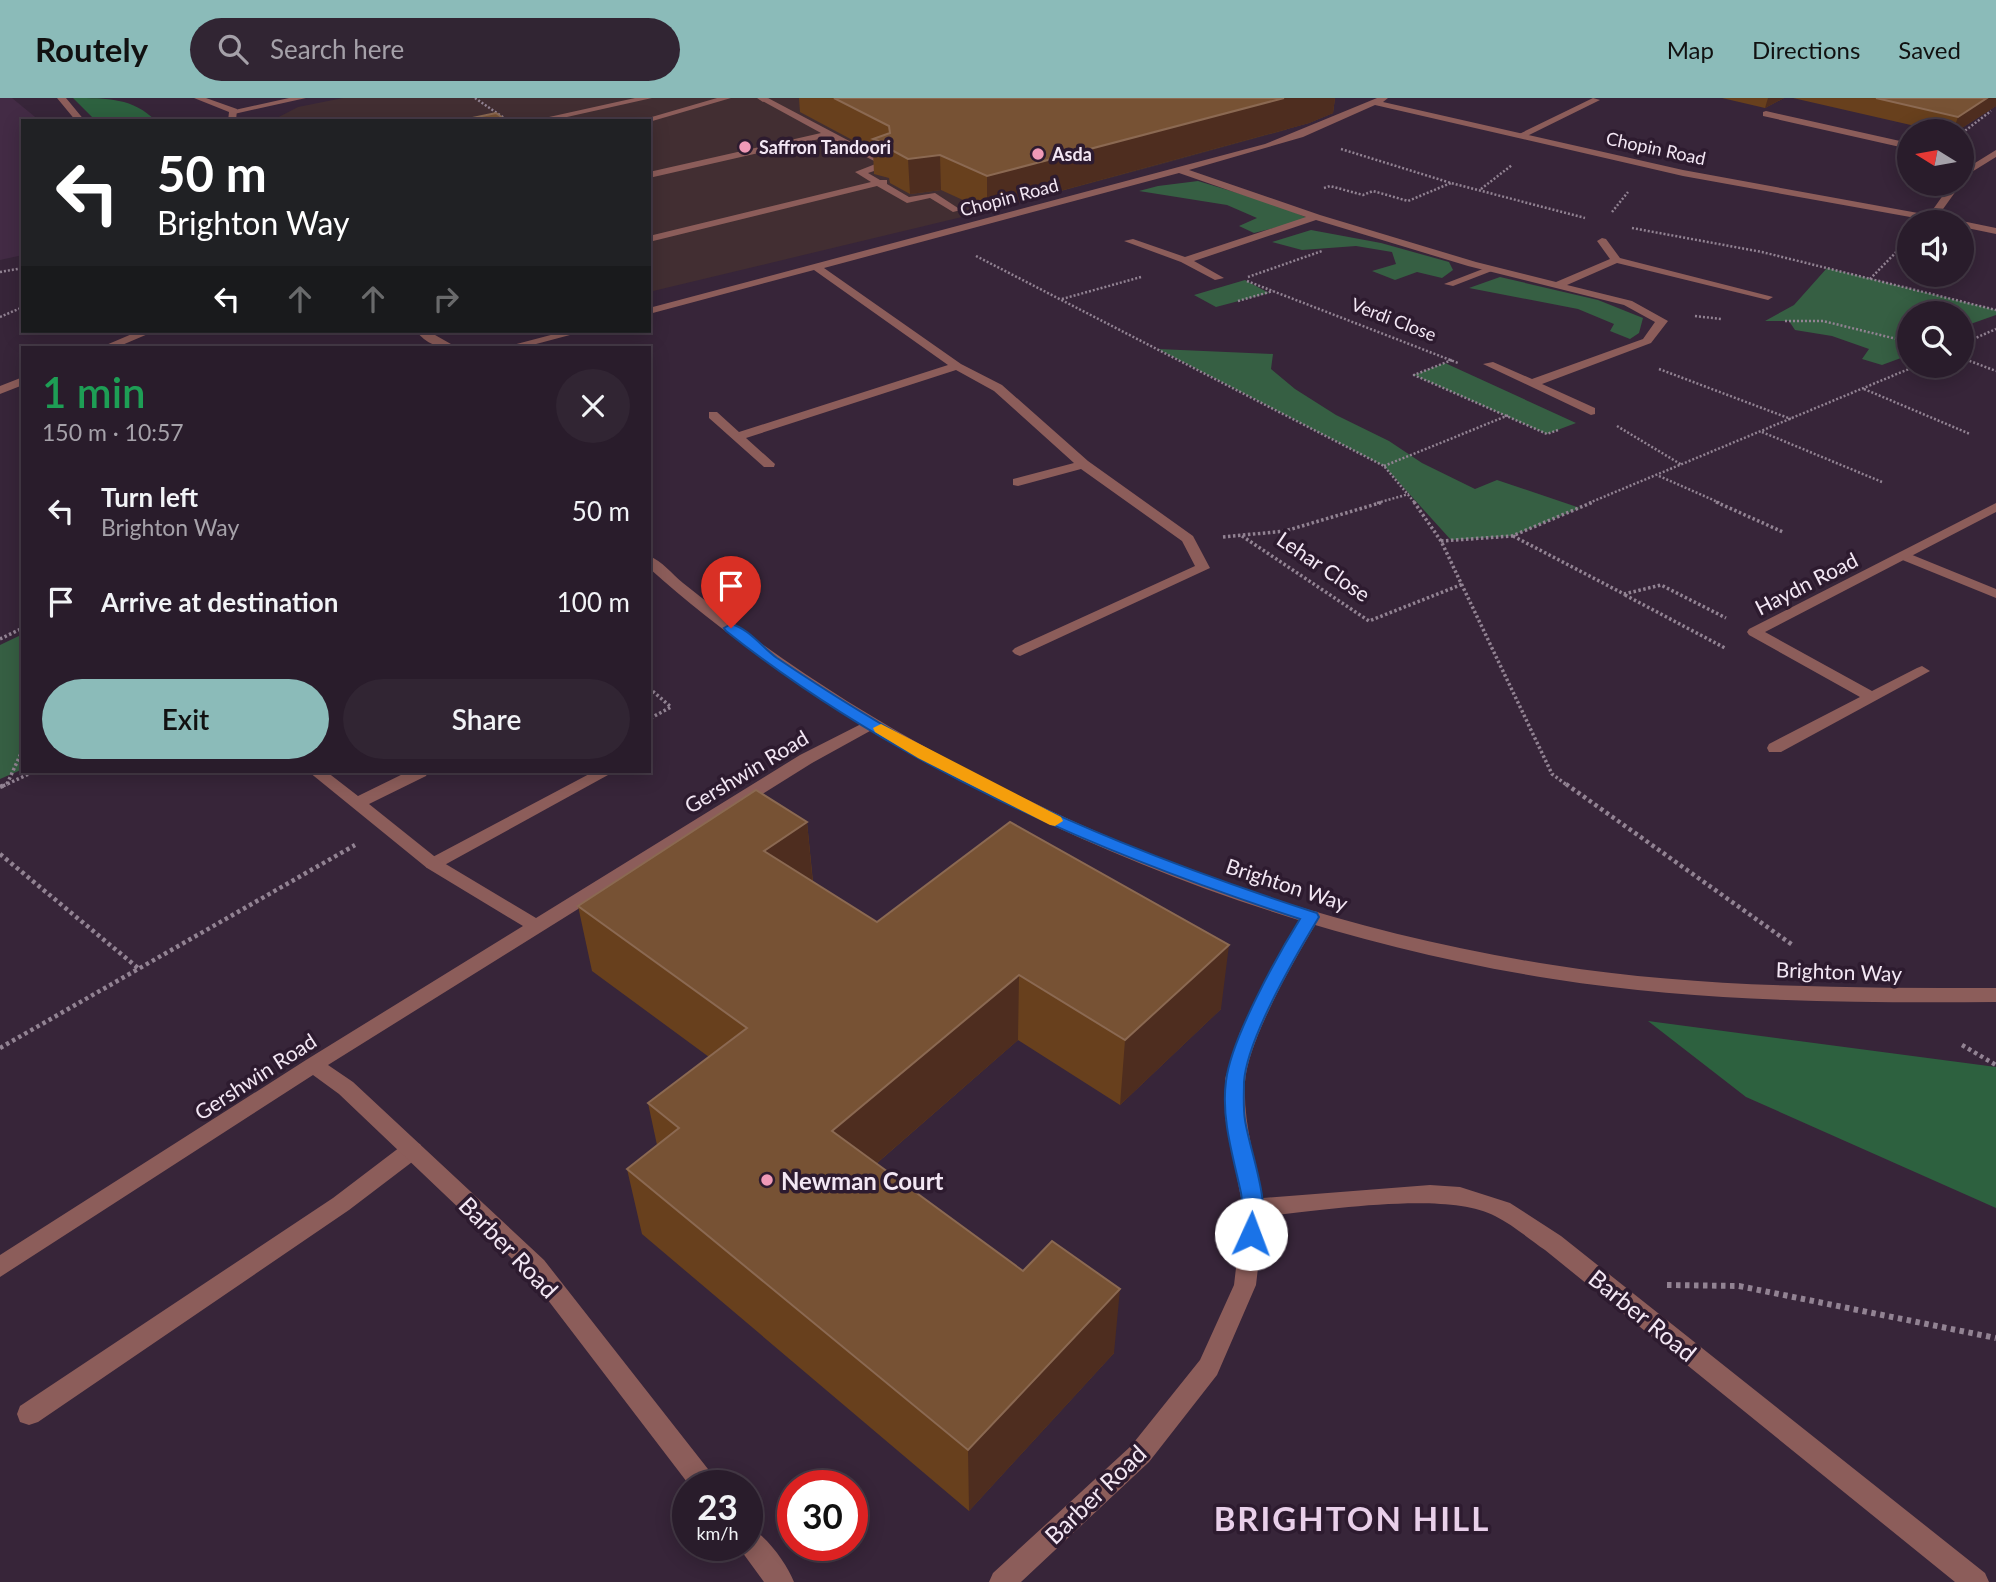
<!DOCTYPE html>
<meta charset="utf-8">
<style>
:root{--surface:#291c2b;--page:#312533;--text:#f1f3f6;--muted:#a5a1a9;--line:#453a47;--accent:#8bbbb9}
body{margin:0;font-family:Lato,sans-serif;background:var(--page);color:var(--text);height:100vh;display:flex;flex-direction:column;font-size:26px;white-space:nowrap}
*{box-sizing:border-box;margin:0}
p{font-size:23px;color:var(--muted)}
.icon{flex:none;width:38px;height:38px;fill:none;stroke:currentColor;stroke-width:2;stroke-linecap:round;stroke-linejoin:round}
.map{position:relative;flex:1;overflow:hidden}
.details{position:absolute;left:21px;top:248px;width:630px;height:427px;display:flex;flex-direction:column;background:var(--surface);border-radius:0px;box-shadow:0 4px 18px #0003,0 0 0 2px var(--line)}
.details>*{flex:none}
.banner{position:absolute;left:21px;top:21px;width:630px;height:214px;border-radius:0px;box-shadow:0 4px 18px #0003,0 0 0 2px var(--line);background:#202124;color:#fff;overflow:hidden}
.needle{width:46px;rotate:281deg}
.controls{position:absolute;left:1897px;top:21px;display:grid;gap:14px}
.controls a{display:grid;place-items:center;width:77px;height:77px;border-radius:50%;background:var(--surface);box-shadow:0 4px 18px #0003,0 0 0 2px var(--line);font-size:35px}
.speed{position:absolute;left:672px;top:1372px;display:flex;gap:14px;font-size:35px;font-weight:700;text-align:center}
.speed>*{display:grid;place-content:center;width:91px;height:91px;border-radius:50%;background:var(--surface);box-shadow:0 4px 18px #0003,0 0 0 2px var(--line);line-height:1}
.speed small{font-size:18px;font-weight:400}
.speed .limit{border:10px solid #d22;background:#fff;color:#111}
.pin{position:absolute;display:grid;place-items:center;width:60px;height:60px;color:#fff;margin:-72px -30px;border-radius:50% 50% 50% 0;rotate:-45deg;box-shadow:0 0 7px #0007}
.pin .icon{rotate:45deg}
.me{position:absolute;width:77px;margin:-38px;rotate:2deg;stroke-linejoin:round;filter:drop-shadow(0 0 5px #0008)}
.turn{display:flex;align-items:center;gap:24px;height:147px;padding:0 21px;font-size:32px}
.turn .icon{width:91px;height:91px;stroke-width:2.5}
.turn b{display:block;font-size:49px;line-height:60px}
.lanes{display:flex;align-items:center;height:66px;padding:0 21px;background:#0003;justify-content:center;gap:35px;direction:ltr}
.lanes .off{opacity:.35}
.round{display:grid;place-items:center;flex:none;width:74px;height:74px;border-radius:37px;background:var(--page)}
.overview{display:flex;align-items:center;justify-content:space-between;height:119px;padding:0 21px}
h1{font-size:42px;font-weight:600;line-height:52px;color:#1e9e55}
.action{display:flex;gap:14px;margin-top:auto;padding:14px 21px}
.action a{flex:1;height:80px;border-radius:42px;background:var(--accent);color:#111;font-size:28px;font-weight:600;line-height:80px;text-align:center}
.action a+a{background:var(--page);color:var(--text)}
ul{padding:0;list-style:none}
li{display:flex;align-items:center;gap:21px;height:91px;padding:0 21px}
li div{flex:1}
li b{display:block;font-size:26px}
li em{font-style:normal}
header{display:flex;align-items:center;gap:42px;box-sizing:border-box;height:98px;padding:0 35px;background:var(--accent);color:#111}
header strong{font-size:33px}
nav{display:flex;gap:38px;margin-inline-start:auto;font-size:24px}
.search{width:490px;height:63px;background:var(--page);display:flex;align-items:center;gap:18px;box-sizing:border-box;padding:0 24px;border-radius:38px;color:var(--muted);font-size:26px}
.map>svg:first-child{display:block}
.commercial{fill:#422e32}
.built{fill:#432b45}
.green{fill:#365f43}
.forest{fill:#2d613f}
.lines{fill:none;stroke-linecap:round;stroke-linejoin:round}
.path-far3{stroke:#928393;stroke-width:2.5;stroke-dasharray:2 2;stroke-linecap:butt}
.path-far2{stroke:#928393;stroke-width:3.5;stroke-dasharray:2.5 2.5;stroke-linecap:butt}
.path-far1{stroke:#928393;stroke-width:4.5;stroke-dasharray:3.5 3.5;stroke-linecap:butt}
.path{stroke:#928393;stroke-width:6;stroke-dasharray:4.5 4.5;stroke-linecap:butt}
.service{fill:#8c5d5a;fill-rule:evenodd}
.pedestrian{fill:#8c5d5a;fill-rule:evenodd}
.minor{fill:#8c5d5a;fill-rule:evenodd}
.tertiary{fill:#8c5d5a;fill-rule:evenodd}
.wall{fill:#68401d}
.shaded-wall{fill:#4e2d1f}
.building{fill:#775234;stroke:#8b6952;stroke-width:2}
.route{fill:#1a73e8;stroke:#114b97;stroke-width:2}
.slow{fill:#f59e0b}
.poi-dot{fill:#f09ab7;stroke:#2d1b2f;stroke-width:2.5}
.labels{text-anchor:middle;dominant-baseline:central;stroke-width:7;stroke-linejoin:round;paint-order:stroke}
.far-poi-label{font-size:18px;font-weight:bold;fill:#f3e7f4;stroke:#2d1b2f;text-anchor:start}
.far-street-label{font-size:18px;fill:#f3e7f4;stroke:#2d1b2f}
.street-label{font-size:21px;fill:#f3e7f4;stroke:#2d1b2f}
.near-poi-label{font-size:24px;font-weight:bold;fill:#f3e7f4;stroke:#2d1b2f;text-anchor:start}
.near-street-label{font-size:24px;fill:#f3e7f4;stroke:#2d1b2f}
.near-district-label{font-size:33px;font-weight:bold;letter-spacing:2px;fill:#e9d0ea;stroke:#2d1b2f}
</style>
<header>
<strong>Routely</strong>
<div class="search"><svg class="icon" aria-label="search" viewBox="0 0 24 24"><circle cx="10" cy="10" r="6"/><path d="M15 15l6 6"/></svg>Search here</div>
<nav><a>Map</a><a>Directions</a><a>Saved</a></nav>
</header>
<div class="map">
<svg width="1996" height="1484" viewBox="0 0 1996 1484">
<rect width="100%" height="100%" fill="#372539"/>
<path class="commercial" d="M343,0H1292L1319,13L1286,32L1159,67L987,113L649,194V23H271L298,9Z"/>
<path class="built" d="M0,0H12L40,23H23V157L0,162Z"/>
<path class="green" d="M1198,83L1277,107L1310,121L1254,135L1239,128L1257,120L1227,107L1139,93L1158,88Z
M1311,132L1381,145L1449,164L1453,172L1442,180L1417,174L1395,182L1372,173L1396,166L1392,154L1356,148L1302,152L1272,144Z
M1827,170L1996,212V217L1962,229V215H1909V257L1882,267L1862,261L1869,251L1832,238L1795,232L1789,223H1765L1794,207Z
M1500,179L1598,202L1643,220L1639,235L1630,241L1610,233L1614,226L1578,211L1469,190Z
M1245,182L1269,195L1216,209L1194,197Z
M1158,251L1273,256L1271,271L1295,291L1336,317L1389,343L1422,365L1475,391L1497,382L1580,410L1512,438L1451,442L1384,368Z
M1445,265L1576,325L1547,336L1414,277Z
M23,536V671L0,681V547Z"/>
<path class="forest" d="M73,0C108,0 133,0 156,23H96Z
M1648,923L1996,969V1110L1746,999Z"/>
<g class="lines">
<path class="path-far3" d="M475,0L507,22
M1962,35L1991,13
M1341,51L1451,85L1585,120
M1324,90L1330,88L1363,97L1373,93L1408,103L1451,85
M1481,91L1512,67
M1612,114L1628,94
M1632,130L1762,154L1996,212
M976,158L1384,368L1415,405
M0,174L23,170
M1248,179L1322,153
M1870,181L1904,146
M1247,183L1458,265
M1062,201L1141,179
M1238,203L1273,193
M1695,218L1721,221
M0,219L23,209
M1785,223H1823L1909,244
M1962,246L1996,231
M1962,260L1996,273
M1452,262L1414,277L1547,336L1558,332
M1659,271L1791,321
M1864,291L1970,336
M1617,328L1682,367
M1762,334L1882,384
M1384,368L1509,317
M1659,378L1720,405
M1377,405L1409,396
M1589,405L1916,268"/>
<path class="path-far2" d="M1414,404L1441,443L1552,676L1568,688
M1716,404L1783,434
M1242,438L1369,523L1463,486
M1513,438L1624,496L1661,487L1726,520
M1223,439L1285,433L1383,404
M1441,443L1512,438L1593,404
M1625,497L1725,550
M0,541L23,530
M649,590L671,609L649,621
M7,686L23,651
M3,688L33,674"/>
<path class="path-far1" d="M1566,686L1794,848
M0,689L7,686
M0,756L138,870
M1962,947L1996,967
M0,950L355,747"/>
<path class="path" d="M1667,1187L1739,1188L1996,1240"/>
<path class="service" d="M57,0H66L85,23H76Z
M717,0H731L649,24L638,23Z
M1593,0L1600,2L1523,40L1515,38Z
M1488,169L1497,171L1453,188L1444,186Z
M1905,454L1996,491V500L1900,461V455Z
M593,674H606L608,677L439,770H427L424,766L427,762Z
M412,1044L420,1046L423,1052L420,1058L349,1112L38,1324L29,1327L20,1324L17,1316L20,1308L333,1100L404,1046Z"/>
<path class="pedestrian" d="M635,0H652L549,23H531Z
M768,0L889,64V68L868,75L880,82H887V86L909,99L935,95L961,112L953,114L930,100L907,105L877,88L649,144V138L871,84L855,74L878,65L828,39L649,80V74L821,35L759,1Z"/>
<path class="minor" d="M289,0H306L234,16L230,13Z
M757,0H767V1L763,4Z
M1377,0H1388L1383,4L1683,72L1929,117L1951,86H1961L1938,118L1958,124H1938L1683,78L1375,7L1303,39L1189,72L1320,117L1476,164L1556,184L1610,161L1597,143L1602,140L1606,141L1620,160L1773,199L1768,202L1617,165L1567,187L1632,203L1668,223L1651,245L1542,286L1595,310V316L1591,317L1483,266L1493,264L1532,281L1643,241L1655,224L1624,207L1468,168L1316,122L1194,163L1224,180L1215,182L1181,164L1124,143L1133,141L1185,159L1306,119L1179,75L824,170L961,266L1002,287L1088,363L1193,438L1210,470L1020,558L1015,556L1012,553L1015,550L1195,468L1182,443L1081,371L1018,388L1013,387V381L1074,365L994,293L956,272L746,340L775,366L774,369H764L709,320V314H717L739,334L948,267L814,172L649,216V210L1265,46Z
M1766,13L1909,45V51L1763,18V14Z
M1996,52V59L1962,80V73Z
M1962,123L1996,130V136L1962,129V124H1958Z
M139,233H155L115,250H99Z
M566,233H585L521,250H501Z
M23,279V287L0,296V288Z
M1996,405V414L1765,534L1872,593L1917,570L1922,568L1930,573L1781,654H1769L1767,650L1769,646L1860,599L1749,537L1747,534L1749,531Z
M873,620L881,625L879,628L812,665L328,967L353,984L544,1162L715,1380L719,1388H690L528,1176L339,996L313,977L0,1179V1157L306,962L523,828L427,770L309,674H327L358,698L407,674H428L426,678L369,706L439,762L536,820L800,657Z
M1311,813L1318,814L1320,819C1297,857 1248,941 1245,984C1243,1024 1255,1062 1263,1100L1430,1087L1460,1089L1510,1105L1561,1138L1985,1475L1989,1484H1955L1545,1152C1529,1141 1513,1127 1495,1118C1445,1092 1323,1113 1264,1118L1256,1187L1217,1277L1149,1364L1021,1484H989L993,1475L1131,1348L1200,1262L1234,1187L1243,1110L1225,1019V981L1240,934L1284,847L1304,814Z
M747,1428C766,1436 787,1466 794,1484H764L737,1447H747Z"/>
<path class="tertiary" d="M194,0H206L237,11L236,23H228L229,14Z
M416,233H428L458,250C441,251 427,247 416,233Z
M649,458C662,463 672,476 683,485C702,500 721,515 740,530C802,576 868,618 936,655C1129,760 1336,834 1553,867C1699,890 1848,890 1996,890V904C1848,905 1699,904 1553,881C1315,843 1086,759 879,635C798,587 720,534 649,470Z"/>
</g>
<path class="wall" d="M799,0H1335L1333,15L1309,25L987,113L941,92L910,96L890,85L889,80L874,76L873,53L800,14Z
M1722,0H1784L1765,10Z
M1793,0H1996V8L1957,33H1937Z
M807,724L813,784L877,824L1221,911L1120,1007L1018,942L876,1066L1114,1255L969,1413L642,1136L627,1071L657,1047L648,1005L709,959L592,873L578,808Z"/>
<path class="shaded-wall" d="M1284,0H1335L1333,15L1309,25L987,113V78Z
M1768,0H1784L1765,10Z
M1987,0H1996V8L1957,33H1953L1958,19Z
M940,57L941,92L910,96L908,61Z
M807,724L813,787L764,753Z
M1229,847L1221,911L1120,1007L1125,942Z
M1019,877L1018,942L839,1098L832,1033Z
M1120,1191L1114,1255L969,1413L968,1352Z"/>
<path class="building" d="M834,0H1284L987,78L940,57L908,61L888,50L887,46L873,41L890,35L889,28Z
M1876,0H1987L1958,19Z
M496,15L507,23H458Z
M756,692L807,724L764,753L877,824L1010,724L1229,847L1125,942L1019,877L832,1033L1023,1173L1052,1143L1120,1191L968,1352L627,1071L679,1030L648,1005L747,930L578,808Z"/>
<path class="route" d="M731,526C748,530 763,550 777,560C826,593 879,626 931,654C1054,722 1184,772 1317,815L1319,819C1296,857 1247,941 1244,984C1244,996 1243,1010 1245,1022C1250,1055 1274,1111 1258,1142L1251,1145L1244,1142C1239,1133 1244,1109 1241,1095C1233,1058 1221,1020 1226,983C1231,941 1277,858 1300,821C1098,755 894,667 726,533L724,530Z"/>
<path class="slow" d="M881,626L1061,719L1063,723L1055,728L1050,727L918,660L875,634L873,630Z"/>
<g class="poi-dot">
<circle cx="745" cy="49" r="7"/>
<circle cx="1038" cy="56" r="7"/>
<circle cx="767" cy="1082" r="7"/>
</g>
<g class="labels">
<g class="far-poi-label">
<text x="759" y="49">Saffron Tandoori</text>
<text x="1052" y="56">Asda</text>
</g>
<g class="far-street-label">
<text transform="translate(1656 50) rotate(12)">Chopin Road</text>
<text transform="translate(1009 99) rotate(-15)">Chopin Road</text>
<text transform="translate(1394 221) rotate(21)">Verdi Close</text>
</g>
<g class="street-label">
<text transform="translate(1324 468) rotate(34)">Lehar Close</text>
<text transform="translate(1806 485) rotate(-27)">Haydn Road</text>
<text transform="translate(746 673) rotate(-31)">Gershwin Road</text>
<text transform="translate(1287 786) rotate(18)">Brighton Way</text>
<text transform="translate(1839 873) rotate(2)">Brighton Way</text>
<text transform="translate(255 978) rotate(-33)">Gershwin Road</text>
</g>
<g class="near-poi-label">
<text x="781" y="1082">Newman Court</text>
</g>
<g class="near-street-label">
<text transform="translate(509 1149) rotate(46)">Barber Road</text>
<text transform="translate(1643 1217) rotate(39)">Barber Road</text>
<text transform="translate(1095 1396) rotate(-44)">Barber Road</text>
</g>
<g class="near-district-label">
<text x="1352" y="1420">BRIGHTON HILL</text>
</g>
</g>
</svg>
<div class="controls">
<a><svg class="needle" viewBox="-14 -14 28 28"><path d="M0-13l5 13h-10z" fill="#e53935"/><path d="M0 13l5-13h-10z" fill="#a5a1a9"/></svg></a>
<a><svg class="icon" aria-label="sound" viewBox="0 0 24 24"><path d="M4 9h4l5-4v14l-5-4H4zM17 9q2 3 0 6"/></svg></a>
<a><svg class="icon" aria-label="search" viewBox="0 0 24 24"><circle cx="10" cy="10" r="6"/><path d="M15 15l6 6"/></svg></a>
</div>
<div class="speed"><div>23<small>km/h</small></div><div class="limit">30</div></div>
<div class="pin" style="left:731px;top:530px;background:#d93025"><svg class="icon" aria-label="arrive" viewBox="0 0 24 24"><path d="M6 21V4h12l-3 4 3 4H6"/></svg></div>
<svg class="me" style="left:1251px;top:1136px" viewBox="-20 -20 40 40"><circle r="19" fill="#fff"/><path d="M0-13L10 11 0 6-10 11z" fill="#1a73e8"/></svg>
<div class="banner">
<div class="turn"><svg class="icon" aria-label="left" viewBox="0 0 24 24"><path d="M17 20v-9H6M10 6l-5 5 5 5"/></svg><div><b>50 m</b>Brighton Way</div></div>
<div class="lanes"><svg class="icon" aria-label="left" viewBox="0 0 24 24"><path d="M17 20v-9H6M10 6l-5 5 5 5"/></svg><svg class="icon off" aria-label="ahead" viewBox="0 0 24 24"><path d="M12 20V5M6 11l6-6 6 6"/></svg><svg class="icon off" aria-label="ahead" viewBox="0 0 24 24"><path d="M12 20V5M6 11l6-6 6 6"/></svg><svg class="icon off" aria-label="right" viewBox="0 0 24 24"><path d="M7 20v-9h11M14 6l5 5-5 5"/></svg></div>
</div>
<section class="details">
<div class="overview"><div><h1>1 min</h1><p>150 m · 10:57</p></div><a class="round"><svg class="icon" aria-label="close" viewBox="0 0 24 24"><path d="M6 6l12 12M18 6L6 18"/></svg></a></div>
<ul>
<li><svg class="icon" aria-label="left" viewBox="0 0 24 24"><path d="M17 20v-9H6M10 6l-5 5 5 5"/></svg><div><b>Turn left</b><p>Brighton Way</p></div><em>50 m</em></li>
<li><svg class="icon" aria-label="arrive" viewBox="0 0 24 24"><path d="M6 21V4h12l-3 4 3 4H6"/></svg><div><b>Arrive at destination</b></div><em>100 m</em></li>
</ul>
<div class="action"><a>Exit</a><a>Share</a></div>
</section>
</div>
